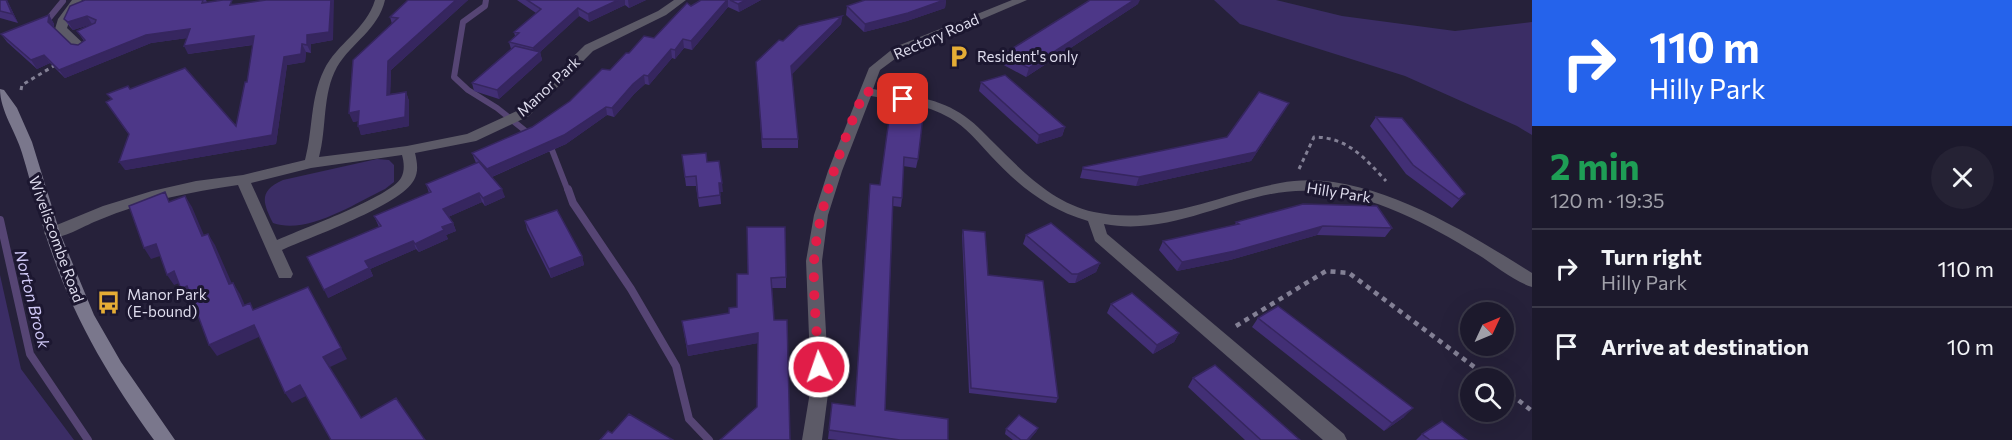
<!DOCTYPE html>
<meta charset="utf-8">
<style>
:root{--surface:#1c192c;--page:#252234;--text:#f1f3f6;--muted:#a0a0a9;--line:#3a3848}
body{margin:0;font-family:Commissioner,sans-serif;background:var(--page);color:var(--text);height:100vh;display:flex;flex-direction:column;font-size:22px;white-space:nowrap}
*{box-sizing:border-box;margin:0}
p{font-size:20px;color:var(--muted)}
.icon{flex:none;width:33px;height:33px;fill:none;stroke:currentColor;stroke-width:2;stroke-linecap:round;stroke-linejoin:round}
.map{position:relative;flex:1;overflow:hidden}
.details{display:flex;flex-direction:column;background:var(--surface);width:480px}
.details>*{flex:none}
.top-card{background:#2563eb;color:#fff;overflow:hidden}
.needle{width:39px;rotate:46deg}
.fabs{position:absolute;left:1460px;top:302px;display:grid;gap:12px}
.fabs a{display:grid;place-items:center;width:54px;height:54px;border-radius:50%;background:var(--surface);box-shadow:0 6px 24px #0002,0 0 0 2px var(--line);font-size:30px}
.pin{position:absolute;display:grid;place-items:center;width:51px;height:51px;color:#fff;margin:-26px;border-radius:12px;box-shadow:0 3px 9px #0006}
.me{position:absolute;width:66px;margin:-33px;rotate:357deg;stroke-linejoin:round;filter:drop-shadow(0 0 4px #0008)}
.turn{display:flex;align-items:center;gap:21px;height:126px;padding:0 18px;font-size:27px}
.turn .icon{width:78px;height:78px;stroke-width:2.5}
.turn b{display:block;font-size:42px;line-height:51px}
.round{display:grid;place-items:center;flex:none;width:63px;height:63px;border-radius:32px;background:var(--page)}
.summary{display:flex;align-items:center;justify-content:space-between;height:102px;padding:0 18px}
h1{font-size:36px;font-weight:700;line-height:45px;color:#1e9e55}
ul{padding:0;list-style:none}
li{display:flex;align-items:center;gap:18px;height:78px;padding:0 18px;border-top:2px solid var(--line)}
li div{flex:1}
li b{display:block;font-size:22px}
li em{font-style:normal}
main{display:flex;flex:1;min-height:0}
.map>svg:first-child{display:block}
.green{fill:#3b2d65}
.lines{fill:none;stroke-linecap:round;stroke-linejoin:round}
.stream-far1{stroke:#564574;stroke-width:6}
.stream{stroke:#564574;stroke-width:8}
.path-far1{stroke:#838095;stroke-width:3;stroke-dasharray:4 4;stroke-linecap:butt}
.path{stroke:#838095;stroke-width:4.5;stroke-dasharray:5 5;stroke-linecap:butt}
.minor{fill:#5c5a67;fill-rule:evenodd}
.secondary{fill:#7a778c;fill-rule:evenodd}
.wall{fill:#422f75}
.shaded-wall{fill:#36265f}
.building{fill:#4d3788;stroke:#36265f;stroke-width:1.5}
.route{stroke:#e11d48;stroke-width:10;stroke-dasharray:0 18}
.labels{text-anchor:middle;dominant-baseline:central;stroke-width:6;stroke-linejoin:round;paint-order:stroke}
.street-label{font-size:15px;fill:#dedced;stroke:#1c1730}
.poi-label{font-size:15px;fill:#dedced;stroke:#1c1730;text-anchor:start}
.water-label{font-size:16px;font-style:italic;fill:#d0c9f7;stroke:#1c1730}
</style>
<main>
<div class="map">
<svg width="1532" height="440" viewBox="0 0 1532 440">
<rect width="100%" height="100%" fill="#26213a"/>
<path class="green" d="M1214,0H1276L1342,16L1455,31L1532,22V135L1517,126L1405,76L1240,24Z
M377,159L389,160L394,165V182L385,189C354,204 307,235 273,223C263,203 258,191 283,180Z
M0,275L21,369L74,440H0Z"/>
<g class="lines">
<path class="stream-far1" d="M486,0L485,6L463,22L454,77L468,90L497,108L533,137
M45,23L63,1
M545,145L552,150L568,191"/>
<path class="stream" d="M568,189L573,203L631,289L676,366L689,419L709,440
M0,220L30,354L88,440"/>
<path class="path-far1" d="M21,90L22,85L57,64
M1299,169L1314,137C1347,137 1365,158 1386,181"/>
<path class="path" d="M1236,326L1326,271L1349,273L1489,378
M1503,388L1532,411"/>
<path class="minor" d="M72,0H82L70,19L67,28L88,48L82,52L78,51L55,29L58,19Z
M375,0H385C378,30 352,42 337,67C322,94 327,128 319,157L407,146L467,134L519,110L585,45L658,11L674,0H686L666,15L593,51L529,116L476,141L415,153C417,162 419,171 414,180C401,205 311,237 282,250L293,274L291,278H279L238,185C190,192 144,201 99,220C85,225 61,241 47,237L44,233L47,229L103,206L152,191L196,181L243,175L305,160C313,130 310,98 324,70C337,43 366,30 375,0ZM402,155C404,162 405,171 401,178C390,197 302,229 277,240L251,183L311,168Z
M1012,0H1027L903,53L880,70L873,89C902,94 935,97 960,113C973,121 984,133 994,143C1023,172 1053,203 1094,212C1159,226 1218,195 1280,183C1363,166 1465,231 1532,273V287C1513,281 1495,265 1477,254C1428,224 1373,194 1314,191C1242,186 1180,238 1104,224L1107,234L1344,434L1347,440H1323L1095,241L1088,221C1047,209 1019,186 990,155C978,142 966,127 950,118C926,104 897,101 871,96L842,171L828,215L822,261L829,386L822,440H802L811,386L806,261L814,215L828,171L869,68L895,47Z"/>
<path class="secondary" d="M0,89L4,90L17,108L32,142L60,233L94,315L121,362L175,440H154C113,384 77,324 54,259C41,225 33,189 22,153C16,132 0,111 0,89Z"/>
</g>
<path class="wall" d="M0,0H7L18,23L0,18Z
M96,0H206L207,2L235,4L333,40L311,44V53L306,52L305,62L287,65L276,144L125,170L129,135L106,102L111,99L107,94L130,89L236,126L247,82L253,45L188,54L187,38L151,43L65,78L50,63L37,69L7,42L1,34L49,15L54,24V28L71,44L78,45L84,41L77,31L92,24L73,30L70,27L64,19Z
M408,0H468L391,70L390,94L406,92L409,101V126L361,135L358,121L353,122L392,24L390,17Z
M517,0H646L629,8L625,5L589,22L579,16L540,52L542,60L499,99L474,91L472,83L511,49L509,42L515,36L514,32L536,13Z
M701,0H761L739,12L728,7L692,50L684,48L675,59L672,58L649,85L645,84L635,93L614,117L607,115L566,144L492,177L505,197L485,206L482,202L448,217L453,223L456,231L446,235L448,239L419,252L416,249L370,269L373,276L328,298L379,227L374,216L429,193L426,184L476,163L472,153L532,127L570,101L610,70L629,53L654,38L691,6Z
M865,0H946L945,8L907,21L864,32L846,15L847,6Z
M1138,4L1026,77L1000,63L1002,55Z
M842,16L841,24L792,74L798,139V148H762L756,62L783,41Z
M981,82L1065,127L1062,136L1037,144L979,91Z
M1289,103L1284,111L1251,161L1136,186L1080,178L1083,167L1227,137Z
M905,115L918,159L916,168L903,166L902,198L901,207L893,206L885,410L948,440H838L828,439L832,403L855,406L869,193L880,185Z
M1376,117L1465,194L1452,208L1406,174L1370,126Z
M682,155L707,162L723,192H720L721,204L699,207L696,186H686Z
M525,221L582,256L584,265L551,278L527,230Z
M1236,222L1392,228L1385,237L1317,235L1230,260L1177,271L1159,250L1163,241L1235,225Z
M963,230L1058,398L1056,403L969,393L962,235Z
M1026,235L1100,263L1096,272L1075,283H1069L1023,244Z
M737,274L786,277V288H771L758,343L688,356L682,321L729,313L737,307Z
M1111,304L1179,333L1174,342L1153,354L1107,313Z
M1258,318L1404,417L1384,431L1252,327Z
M1193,378L1300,440H1245L1188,387Z
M1038,428L1036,432L1029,440H1013L1005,434L1006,429Z
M1422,434L1467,440H1416Z"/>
<path class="shaded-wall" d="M6,0H7L18,23L12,14Z
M331,0H334L333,40L311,44V53L307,45V35Z
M456,0H468L391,70L390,103L387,95L388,61Z
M618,0H625V5L589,22L588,14Z
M628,0H646L629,8Z
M727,0H728V7L692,50L691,41Z
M746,0H761L739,12L738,4Z
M944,0H946L945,8L907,21L864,32L865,24Z
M1134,0H1140L1138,4L1026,77L1029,68Z
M578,8L579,16L540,52L542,60L499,99L497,90L535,56L533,48Z
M49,15L54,24L53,31L48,22Z
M87,16L92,24L73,30L68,22Z
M842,16L841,24L791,75V66Z
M190,29L194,37L151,43L65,78L59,70L146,35Z
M254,36L258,44L188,54L184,46Z
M683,39L684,48L675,59V50Z
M302,44L306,52L305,62L287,65L276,144L125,170L119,162L272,135L284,57Z
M671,49L672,58L649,85L648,76Z
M44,55L50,63L37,69L31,60Z
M644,75L645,84L635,93L614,117L612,108L633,84Z
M406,92L409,101V126L361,135L358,126Z
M1289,103L1284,111L1251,161L1136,186L1139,177L1256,152Z
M606,107L607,115L566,144L489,178L487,169Z
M359,111L363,120L353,122L349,113Z
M1065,127L1062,136L1037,144L1039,135Z
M719,183H722L723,192H719Z
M502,189L505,197L485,206L483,198Z
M479,193L482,202L446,218L443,209Z
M185,196L192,207L209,247L202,236Z
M453,223L456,231L446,235L448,239L419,252L415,244L442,227Z
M1323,226L1317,235L1230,260L1177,271L1182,262Z
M208,234L215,245L237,295L229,284Z
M413,241L416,249L370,269L373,276L328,298L324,290L365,261Z
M156,244L163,255L151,259L144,248Z
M582,256L584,265L551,278L549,269Z
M1100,263L1096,272L1075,283L1078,274Z
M174,271L182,282L174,285L167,275Z
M233,283L240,294L250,317L243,306Z
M187,286L195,297L188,300L181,289Z
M314,298L347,359L330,367L323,357Z
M254,325L261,336L217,356L209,345Z
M758,333V343L688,356L687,346Z
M1179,333L1174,342L1153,354L1157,345Z
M300,385L306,396L292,403L285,393Z
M1413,408L1404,417L1384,431L1392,423Z
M1038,428L1036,432L1029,440H1027Z"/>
<path class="building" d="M0,0H6L12,14L0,11Z
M85,0H203L202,3L223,0H232L230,5L266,0H331L329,32L307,35V45L302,44L301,54L284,57L272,135L119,162L129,134L106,102L112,99L107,94L128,86L130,89L185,68L236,126L245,82H247L254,36L184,46L190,29L146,35L59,70L44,55L31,60L1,34L49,15L48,22L71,44L78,45L85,40L77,31L95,23L96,20L87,16L68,22L64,19L70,6Z
M408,0H456L388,61L387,95L406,92L405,117L358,126L359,111L349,113L353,60L398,18L390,17Z
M527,0H618L588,14L578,8L533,48L509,42L519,33L514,32L541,9Z
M701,0H727L691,41L683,39L675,50L671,49L648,76L644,75L633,84L612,108L606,107L564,135L487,169L472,153L532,127L570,101L602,69L610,70L626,53H629L644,36L654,38L687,3L691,6Z
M730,0H746L738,4Z
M865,0H944L908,13L865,24L847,6Z
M1090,0H1134L1029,68L1002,55Z
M842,16L791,66L798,139H762L756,62L779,40L783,41L799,26Z
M515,46L540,52L497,90L472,83Z
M1005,75L1065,127L1039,135L981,82Z
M1259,92L1289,103L1256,152L1139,177L1083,169V167L1227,137Z
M891,105L906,106L905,115L923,117L918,159L904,157L902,198L893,197L885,410L948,419V440H900L829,430L832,403L855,406L870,184L880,185Z
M1376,117L1402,118L1465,194L1459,199L1413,165Z
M706,153L707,162L719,161L722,183H719L720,195L698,198L696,176L685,177L682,155Z
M479,162L502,189L483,198L479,193L443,209L453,223L442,227L444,230L415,244L413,241L365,261L369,268L324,290L307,257L381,226L374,216L431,192L426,184Z
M165,192L169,202L185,196L202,236L208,234L229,284L233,283L243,306L250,303L253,310L308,287L341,348L323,357L361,418L396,398L425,440H331L300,385L285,393L254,325L209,345L187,286L181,289L174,271L167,275L156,244L144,248L129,206Z
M1303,204L1377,206L1392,228L1323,226L1235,251L1182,262L1163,241L1239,224L1236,222Z
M557,210L582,256L549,269L525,221Z
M1051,223L1100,263L1078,274H1072L1026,235Z
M747,227H785L786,277L771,278L774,320H787L790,440H720L757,407L758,333L687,346L682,321L729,313V308L737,307V274H748Z
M963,230L985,232L988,275L1043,281L1058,398L971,388Z
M1132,293L1179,333L1157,345L1111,304Z
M1278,306L1413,408L1392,423L1258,318Z
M1215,365L1300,440H1261L1193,378Z
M629,414L673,440H600L608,431L612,433Z
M1019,415L1038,428L1027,440H1021L1006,429Z
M1442,421L1467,440H1430L1422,434Z"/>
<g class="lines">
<path class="route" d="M819,367C817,333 813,297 814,262C817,211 844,137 865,91L903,99"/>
</g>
<defs>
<symbol id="parking-bare" viewBox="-9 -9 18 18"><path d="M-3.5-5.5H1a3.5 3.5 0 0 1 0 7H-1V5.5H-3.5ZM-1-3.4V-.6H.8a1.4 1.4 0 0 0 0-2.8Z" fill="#e5ad35" stroke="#1c1730" stroke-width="2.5" paint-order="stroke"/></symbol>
<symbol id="bus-bare" viewBox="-9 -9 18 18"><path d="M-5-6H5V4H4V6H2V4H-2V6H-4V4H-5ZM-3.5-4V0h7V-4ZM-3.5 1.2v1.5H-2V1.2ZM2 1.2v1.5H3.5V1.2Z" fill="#e5ad35" stroke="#1c1730" stroke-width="2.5" paint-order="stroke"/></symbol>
</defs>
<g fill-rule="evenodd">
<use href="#parking-bare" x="942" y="40" width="33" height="33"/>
<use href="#bus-bare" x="92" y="286" width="33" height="33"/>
</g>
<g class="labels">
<g class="street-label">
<text transform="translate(936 36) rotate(-24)">Rectory Road</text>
<text transform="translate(548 86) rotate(-43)">Manor Park</text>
<text transform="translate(1339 192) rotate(9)">Hilly Park</text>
<text transform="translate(57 239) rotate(70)">Wiveliscombe Road</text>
</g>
<g class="poi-label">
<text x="977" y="56">Resident's only</text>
<text x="127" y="294">Manor Park<tspan x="127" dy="17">(E-bound)</tspan></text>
</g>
<g class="water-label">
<text transform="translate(33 299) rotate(76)">Norton Brook</text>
</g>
</g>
</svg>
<div class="fabs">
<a><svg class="needle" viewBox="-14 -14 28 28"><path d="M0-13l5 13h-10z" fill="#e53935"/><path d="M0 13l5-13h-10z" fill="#a0a0a9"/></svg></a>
<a><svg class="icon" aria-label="search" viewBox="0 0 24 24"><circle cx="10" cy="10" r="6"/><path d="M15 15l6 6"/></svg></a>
</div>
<div class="pin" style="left:903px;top:99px;background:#d93025"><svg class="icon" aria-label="arrive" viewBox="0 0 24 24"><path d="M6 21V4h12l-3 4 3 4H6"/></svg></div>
<svg class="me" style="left:819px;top:367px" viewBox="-20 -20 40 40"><circle r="17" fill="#e11d48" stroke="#fff" stroke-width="3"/><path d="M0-11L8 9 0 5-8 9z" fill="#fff"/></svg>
</div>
<section class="details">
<div class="top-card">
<div class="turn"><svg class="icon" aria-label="right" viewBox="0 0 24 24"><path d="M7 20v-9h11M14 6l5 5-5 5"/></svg><div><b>110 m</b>Hilly Park</div></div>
</div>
<div class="summary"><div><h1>2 min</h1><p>120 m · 19:35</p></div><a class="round"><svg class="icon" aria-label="close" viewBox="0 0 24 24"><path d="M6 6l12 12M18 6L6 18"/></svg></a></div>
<ul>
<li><svg class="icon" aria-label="right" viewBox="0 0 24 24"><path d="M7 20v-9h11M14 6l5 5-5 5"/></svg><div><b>Turn right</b><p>Hilly Park</p></div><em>110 m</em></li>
<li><svg class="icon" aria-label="arrive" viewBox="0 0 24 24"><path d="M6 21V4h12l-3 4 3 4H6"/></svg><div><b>Arrive at destination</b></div><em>10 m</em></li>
</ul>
</section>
</main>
